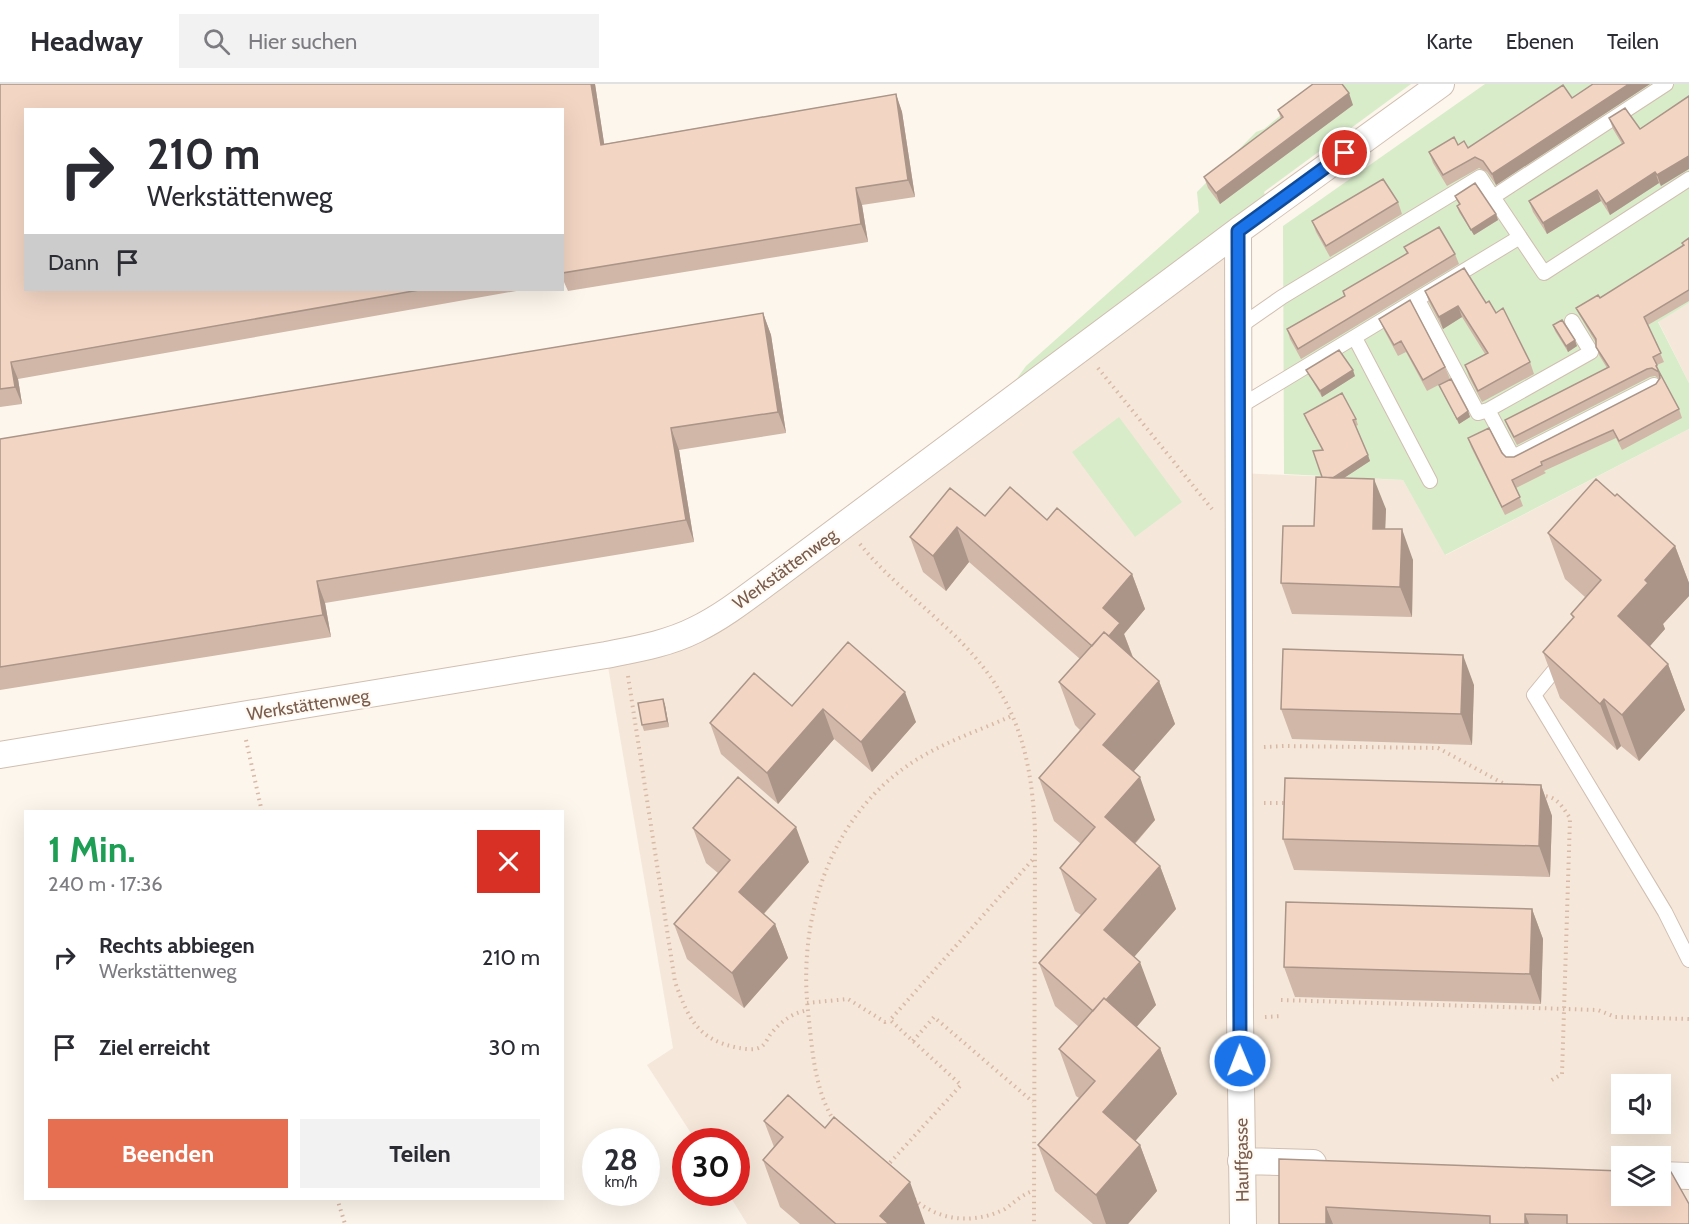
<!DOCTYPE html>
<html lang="de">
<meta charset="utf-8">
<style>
:root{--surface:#fff;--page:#f2f2f3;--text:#2b2b33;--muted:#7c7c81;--line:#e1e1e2;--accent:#e76f51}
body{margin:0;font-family:Cabin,sans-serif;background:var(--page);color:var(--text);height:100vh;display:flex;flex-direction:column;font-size:22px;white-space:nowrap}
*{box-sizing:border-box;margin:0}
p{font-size:20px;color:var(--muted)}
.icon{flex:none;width:33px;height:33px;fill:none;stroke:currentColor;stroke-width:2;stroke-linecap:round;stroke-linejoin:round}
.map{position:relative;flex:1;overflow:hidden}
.sheet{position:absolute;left:24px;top:726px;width:540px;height:390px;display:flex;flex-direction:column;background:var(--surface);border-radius:0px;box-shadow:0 6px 24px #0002}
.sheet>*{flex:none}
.banner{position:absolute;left:24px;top:24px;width:540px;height:183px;border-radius:0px;box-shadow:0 6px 24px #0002;background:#fff;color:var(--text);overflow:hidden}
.buttons{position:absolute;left:1611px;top:990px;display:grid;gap:12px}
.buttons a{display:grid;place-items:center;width:60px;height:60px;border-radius:0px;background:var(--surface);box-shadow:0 6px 24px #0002;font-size:30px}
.speed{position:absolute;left:582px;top:1044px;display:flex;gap:12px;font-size:30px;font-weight:700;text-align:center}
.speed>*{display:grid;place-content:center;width:78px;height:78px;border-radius:50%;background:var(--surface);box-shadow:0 6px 24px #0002;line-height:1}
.speed small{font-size:15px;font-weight:400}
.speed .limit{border:9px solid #d22;background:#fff;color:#111}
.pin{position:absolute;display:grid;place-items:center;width:51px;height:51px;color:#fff;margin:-26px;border:3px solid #fff;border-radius:50%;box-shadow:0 2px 6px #0007}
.me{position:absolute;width:66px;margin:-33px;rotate:359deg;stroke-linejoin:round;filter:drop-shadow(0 0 4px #0008)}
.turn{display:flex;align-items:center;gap:21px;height:126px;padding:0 24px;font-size:27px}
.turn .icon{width:78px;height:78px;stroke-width:2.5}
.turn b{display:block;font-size:42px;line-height:51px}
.then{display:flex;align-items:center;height:57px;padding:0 24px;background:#0003;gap:12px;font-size:22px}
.round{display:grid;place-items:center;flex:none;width:63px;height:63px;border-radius:0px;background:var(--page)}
.head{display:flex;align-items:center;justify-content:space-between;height:102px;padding:0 24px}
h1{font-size:36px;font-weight:800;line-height:45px;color:#1e9e55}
.primary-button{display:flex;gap:12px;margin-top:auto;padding:12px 24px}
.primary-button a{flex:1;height:69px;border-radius:0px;background:var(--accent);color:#fff;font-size:24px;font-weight:800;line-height:69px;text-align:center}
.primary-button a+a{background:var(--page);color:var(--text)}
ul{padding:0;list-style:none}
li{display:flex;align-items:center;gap:18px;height:90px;padding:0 24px}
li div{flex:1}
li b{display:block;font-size:22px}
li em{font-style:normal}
header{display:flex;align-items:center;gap:36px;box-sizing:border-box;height:84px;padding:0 30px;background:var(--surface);border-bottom:2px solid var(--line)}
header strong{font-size:28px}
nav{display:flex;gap:33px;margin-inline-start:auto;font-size:21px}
.search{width:420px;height:54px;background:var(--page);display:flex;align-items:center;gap:15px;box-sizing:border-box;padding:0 21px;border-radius:0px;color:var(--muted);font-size:22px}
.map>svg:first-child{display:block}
.residential{fill:#f5e8da;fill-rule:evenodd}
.green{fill:#d8ecc9}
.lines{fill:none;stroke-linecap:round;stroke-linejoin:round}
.service-casing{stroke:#d1beb0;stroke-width:16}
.minor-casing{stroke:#d1beb0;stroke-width:28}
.path{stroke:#d9b8a5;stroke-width:4;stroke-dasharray:1.5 4.5;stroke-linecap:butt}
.service{stroke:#fff;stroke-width:14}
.minor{stroke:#fff;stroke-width:26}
.wall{fill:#d1b7a8}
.shaded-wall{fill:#aa9588}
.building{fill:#f3d5c3;stroke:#aa9588;stroke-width:1.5}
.route-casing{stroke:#114b97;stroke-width:15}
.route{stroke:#1a73e8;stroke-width:10}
.labels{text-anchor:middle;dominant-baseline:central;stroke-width:4.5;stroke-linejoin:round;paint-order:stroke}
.street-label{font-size:18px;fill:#7a5c4d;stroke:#fffaf3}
</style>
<header>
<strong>Headway</strong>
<div class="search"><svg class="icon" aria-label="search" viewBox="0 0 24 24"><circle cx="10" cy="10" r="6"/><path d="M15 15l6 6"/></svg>Hier suchen</div>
<nav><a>Karte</a><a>Ebenen</a><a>Teilen</a></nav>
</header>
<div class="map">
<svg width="1689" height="1140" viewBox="0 0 1689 1140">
<rect width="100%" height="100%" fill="#fdf6ec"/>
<path class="residential" d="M1238,147L1239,389L1403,396L1446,471L1689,345V1140H747L728,1109L736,1108V1058L696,1057L647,981L673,964L606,571L675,555ZM1622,1000H1660V1040H1622ZM1622,1072H1660V1112H1622Z
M1689,219V299L1658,237Z"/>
<path class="green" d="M1319,0H1411L1264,108L1265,111L1015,297L1026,282L1199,128L1197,108L1256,48L1264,45Z
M1485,0H1689V219L1658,238L1689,299V345L1445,471L1403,396L1284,390L1283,142Z
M1119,333L1182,418L1135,453L1072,368Z"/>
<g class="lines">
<defs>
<path id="service" d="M1493,113L1544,189L1689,95
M1418,216L1478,329L1488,326
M1572,237L1591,268L1488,326L1513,373L1654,301
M1239,243L1282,213L1480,93L1493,113L1666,0
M1355,254L1430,397
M1239,323L1520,153
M1562,577L1534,611L1665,828L1689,876"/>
<path id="minor" d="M1238,147L1240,933L1243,1140
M0,671L606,571C636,565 667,560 695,546C724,532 750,511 776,492L1238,147L1441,0
M1241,1077L1313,1079
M1660,1091L1689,1092"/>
</defs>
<use href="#service" class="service-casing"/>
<use href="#minor" class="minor-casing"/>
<path class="path" d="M1098,284L1212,425
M860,460C883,489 912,512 939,537C1009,599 1031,654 1035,747L1034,1140
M628,592L675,898C689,936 698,956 739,964C746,965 756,967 762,962C765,960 768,954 770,951C780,938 792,929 808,926
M246,656L262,728
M1264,663L1284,662L1438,664L1508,702
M1540,712C1556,711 1562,722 1570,734L1562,990L1550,997
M1264,719H1287
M1281,916L1598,926L1615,933L1689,935
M807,919L848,915L885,938L890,936
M1265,933L1283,932
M913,957L934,933L1033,1018
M834,1037C814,1005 812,963 808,927C798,835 829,736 907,682C938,660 978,647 1014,631
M886,1083L961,1001L890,936L1035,773
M337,1114L345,1140
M914,1115C940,1138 975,1140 1005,1125C1015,1118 1021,1111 1033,1107"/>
<use href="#service" class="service"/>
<use href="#minor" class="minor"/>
</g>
<path class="wall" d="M0,0H595L604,60L896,10L902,28L915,113L862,121L868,158L568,207L564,198H562V26L26,206H522L18,295L22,320L0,323Z
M1593,0H1650L1496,101L1487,88L1479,84L1447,102L1433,79L1429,68L1458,61L1468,64L1572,14Z
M1689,12L1661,102L1659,99L1610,131L1601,117L1547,150L1533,128L1529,117L1622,60L1613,45L1609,34L1640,45Z
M1353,21L1220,120L1208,104L1204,93L1281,35L1278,26Z
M1455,112L1496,130L1498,136L1474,151L1459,128L1457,122L1459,120Z
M1398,118L1402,130L1330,173L1316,148L1312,137Z
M1689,154V217L1648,241L1664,278L1657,281L1660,289L1679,325L1682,334L1622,366L1616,354L1544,387L1546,389L1516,404L1523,422L1505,431L1471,363L1468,354L1502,369L1506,373H1514L1656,300L1659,295L1655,292L1650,293L1517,361L1508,344L1505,336L1607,284L1599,271L1596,259L1580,232L1576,224L1600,214L1683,162L1682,159Z
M1404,163L1455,170L1459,180L1301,275L1290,255L1287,245L1344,212L1343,207L1407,170Z
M1425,207L1486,219L1496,229L1530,278L1534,290L1482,318L1469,293L1465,281L1485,270L1462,233L1443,245L1429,218Z
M763,229L771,251L786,349L679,366L694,458L325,519L331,553L0,606V355Z
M1379,235L1445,283L1450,295L1427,307L1406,268L1398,272L1384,246Z
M1553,241L1577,262L1568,268L1555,247Z
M1306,286L1355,292L1322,313L1309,291Z
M1439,301L1468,327L1470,333L1459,340Z
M1304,330L1356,335L1358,341L1356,342L1370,377L1344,394L1386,425L1385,445L1413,476L1412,533L1292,530L1281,499L1314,442L1322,393V366L1306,336Z
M1615,412L1675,462L1689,499V512L1663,540L1665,545L1650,562L1668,580L1685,626L1639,677L1621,662L1617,666L1560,614L1543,568L1573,534L1571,530L1585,513L1565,495L1548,449Z
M985,432L1047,436L1132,490L1145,525L1124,550L1133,573L1159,597L1175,640L1133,688L1155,736L1135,760L1160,782L1176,825L1134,873L1156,921L1136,943L1160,964L1177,1010L1135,1057L1140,1061L1157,1107L1128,1140H1093L1055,1107L1038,1061L1079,1014L1076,1012L1059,965L1079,943L1055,922L1039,879L1081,831L1075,827L1060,784L1081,760L1054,737L1039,694L1080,646L1075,641L1059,598L1080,575L969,478L946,507L923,488L910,453Z
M848,558L916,638L872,688L834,655L778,720L721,670L710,639L792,622Z
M1474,601L1472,661L1292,655L1281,625Z
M663,615L665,621L669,643L644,647L642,641Z
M1541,701L1552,732L1550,793L1294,786L1283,755Z
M693,744L809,778L764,830L775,840L788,874L744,924L687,875L674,840L718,789L706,779Z
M1532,825L1543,855L1541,920L1295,913L1284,883Z
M764,1037L925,1140H800L780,1123L763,1076L774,1063Z
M1279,1075L1689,1140H1279Z"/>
<path class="shaded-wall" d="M591,0H595L607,78L601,61Z
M1629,0H1650L1496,101L1492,90Z
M1349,9L1353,21L1220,120L1216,109Z
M896,10L902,28L915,113L908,96Z
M1689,72V85L1661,102L1657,91Z
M1655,88L1659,99L1610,131L1606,120Z
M856,104L862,121L868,158L861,140Z
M1597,106L1601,117L1547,150L1543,139Z
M1496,130L1498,136L1474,151L1471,146Z
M1458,222L1462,233L1443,245L1439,233Z
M763,229L771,251L786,349L778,328Z
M1575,256L1577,262L1568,268L1566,262Z
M11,278L18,295L22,320L15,303Z
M1353,286L1355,292L1322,313L1320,307Z
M1468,327L1470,333L1459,340L1457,335Z
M671,344L679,366L694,458L686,436Z
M1368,371L1370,377L1327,405L1325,400Z
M1374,395L1386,425L1384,475L1373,445Z
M957,443L969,478L946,507L933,472Z
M1402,445L1413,476L1412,533L1400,503Z
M1675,462L1689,499V512L1663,540L1665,545L1635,579L1618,532L1645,496Z
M1132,490L1145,525L1124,550L1133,574L1110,602L1103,524Z
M317,497L325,519L331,553L323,531Z
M1463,571L1474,601L1472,661L1461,630Z
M1668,580L1685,626L1639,677L1622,631Z
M1159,597L1175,640L1119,704L1103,661Z
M905,608L916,638L872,688L861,658Z
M663,615L665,621L669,643L667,637Z
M1604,615L1621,662L1617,666L1600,620Z
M823,625L834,655L778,720L767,689Z
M1140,693L1155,736L1120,776L1105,733Z
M1541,701L1552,732L1550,793L1539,762Z
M796,743L809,778L752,843L739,808Z
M1160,782L1176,825L1120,889L1104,846Z
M1532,825L1543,855L1541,920L1530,890Z
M775,840L788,874L744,924L732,889Z
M1140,878L1156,921L1111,972L1095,929Z
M1160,964L1177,1010L1120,1074L1103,1028Z
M1140,1061L1157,1107L1128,1140H1106L1096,1111Z
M910,1098L925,1140H883L880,1132Z
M1326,1123L1333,1140H1326Z
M1525,1130L1529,1140H1525Z"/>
<path class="building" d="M0,0H591L601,61L896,10L908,96L856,104L861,140L562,189V26H26V206H419L11,278L15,303L0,305Z
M1313,0H1342L1349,9L1216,109L1204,93L1283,33L1278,26Z
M1593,0H1629L1492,90L1483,77L1475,73L1443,91L1429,68L1454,53L1458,61L1464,57L1468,64L1563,1L1572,14Z
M1689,12V72L1657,91L1655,88L1606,120L1597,106L1543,139L1529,117L1624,59L1609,34L1625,24L1640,45Z
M1383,95L1398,118L1326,162L1312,137Z
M1475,99L1496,130L1471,146L1457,122L1460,120L1455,112Z
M1439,143L1455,170L1298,265L1287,245L1345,212L1343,207L1408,169L1404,163Z
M1689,154V206L1644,233L1661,269L1653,273L1657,281L1656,282L1679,325L1619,357L1613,346L1541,378L1542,381L1512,396L1520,413L1502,423L1468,354L1489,344L1502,369L1506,373H1514L1656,300L1660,294L1659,288L1652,284L1647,285L1514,353L1505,336L1609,283L1596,263V255L1576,224L1598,211L1600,214L1684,161L1682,159Z
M1464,184L1486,219L1489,217L1496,229L1503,224L1530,278L1478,307L1465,281L1488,269L1458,222L1439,233L1425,207Z
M1410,216L1445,283L1423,296L1401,257L1394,261L1379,235Z
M763,229L778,328L671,344L686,436L317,497L323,531L0,583V355Z
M1562,236L1575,256L1566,262L1553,241Z
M1339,266L1353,286L1320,307L1306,286Z
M1451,295L1468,327L1457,335L1439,301Z
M1342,309L1356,335L1353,336L1368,371L1333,394L1322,393L1313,367L1323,366L1304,330Z
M1316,393L1374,395L1373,445H1402L1400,503L1281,499L1283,442H1314Z
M1596,395L1615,412L1617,410L1675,462L1645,496L1648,499L1618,532L1668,580L1622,631L1604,615L1600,620L1543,568L1574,533L1571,530L1601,496L1548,449Z
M1010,403L1047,436L1057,424L1132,490L1103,524L1120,539L1109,552L1104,548L1092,562L957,443L933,472L910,453L950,404L985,432Z
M1104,548L1159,597L1103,661L1140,693L1105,733L1160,782L1104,846L1140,878L1106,916L1104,914L1093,927L1039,879L1096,815L1060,784L1095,743L1039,694L1095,630L1059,598Z
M848,558L905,608L861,658L823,625L767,689L710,639L754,589L792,622Z
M1283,565L1463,571L1461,630L1281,625Z
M663,615L667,637L642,641L638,619Z
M738,693L796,743L739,808L775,840L732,889L674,840L730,776L693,744Z
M1285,694L1541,701L1539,762L1283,755Z
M1286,818L1532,825L1530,890L1284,883Z
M1104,914L1160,964L1103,1028L1140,1061L1096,1111L1038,1061L1095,997L1059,965Z
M788,1011L825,1044L834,1033L910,1098L880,1132L889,1140H836L763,1076L783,1053L764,1037Z
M1279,1075L1622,1087V1112H1660V1088H1671L1689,1120V1140H1567V1131L1525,1130V1140H1490V1132L1326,1123V1140H1279Z"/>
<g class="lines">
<defs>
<path id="route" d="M1240,977L1238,147L1345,69"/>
</defs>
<use href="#route" class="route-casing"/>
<use href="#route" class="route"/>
</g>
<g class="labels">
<g class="street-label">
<text transform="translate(785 485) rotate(-36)">Werkstättenweg</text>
<text transform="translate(308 621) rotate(-9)">Werkstättenweg</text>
<text transform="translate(1242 1076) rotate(-91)">Hauffgasse</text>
</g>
</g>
</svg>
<div class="buttons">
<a><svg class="icon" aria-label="sound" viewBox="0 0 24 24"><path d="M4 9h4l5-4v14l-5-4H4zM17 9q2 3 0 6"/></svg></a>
<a><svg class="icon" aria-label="layers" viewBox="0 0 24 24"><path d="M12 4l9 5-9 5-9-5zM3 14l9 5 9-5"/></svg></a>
</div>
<div class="speed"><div>28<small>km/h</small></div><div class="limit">30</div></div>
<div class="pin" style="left:1345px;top:69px;background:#d93025"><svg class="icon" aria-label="arrive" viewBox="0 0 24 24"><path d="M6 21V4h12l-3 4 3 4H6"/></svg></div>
<svg class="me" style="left:1240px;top:977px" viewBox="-20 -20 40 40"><circle r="17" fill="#1a73e8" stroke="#fff" stroke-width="3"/><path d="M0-11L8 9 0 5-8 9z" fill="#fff"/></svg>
<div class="banner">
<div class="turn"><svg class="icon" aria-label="right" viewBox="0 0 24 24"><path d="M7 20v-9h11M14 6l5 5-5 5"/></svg><div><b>210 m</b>Werkstättenweg</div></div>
<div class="then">Dann<svg class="icon" aria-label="arrive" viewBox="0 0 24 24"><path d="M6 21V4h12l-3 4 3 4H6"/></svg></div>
</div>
<section class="sheet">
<div class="head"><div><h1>1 Min.</h1><p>240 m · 17:36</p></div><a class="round" style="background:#d93025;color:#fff"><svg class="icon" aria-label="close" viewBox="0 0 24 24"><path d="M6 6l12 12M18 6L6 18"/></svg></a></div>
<ul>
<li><svg class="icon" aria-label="right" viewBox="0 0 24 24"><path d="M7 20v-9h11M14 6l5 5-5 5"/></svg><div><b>Rechts abbiegen</b><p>Werkstättenweg</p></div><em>210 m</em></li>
<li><svg class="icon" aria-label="arrive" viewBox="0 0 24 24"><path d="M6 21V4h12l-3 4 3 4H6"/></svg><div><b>Ziel erreicht</b></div><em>30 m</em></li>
</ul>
<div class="primary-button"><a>Beenden</a><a>Teilen</a></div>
</section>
</div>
